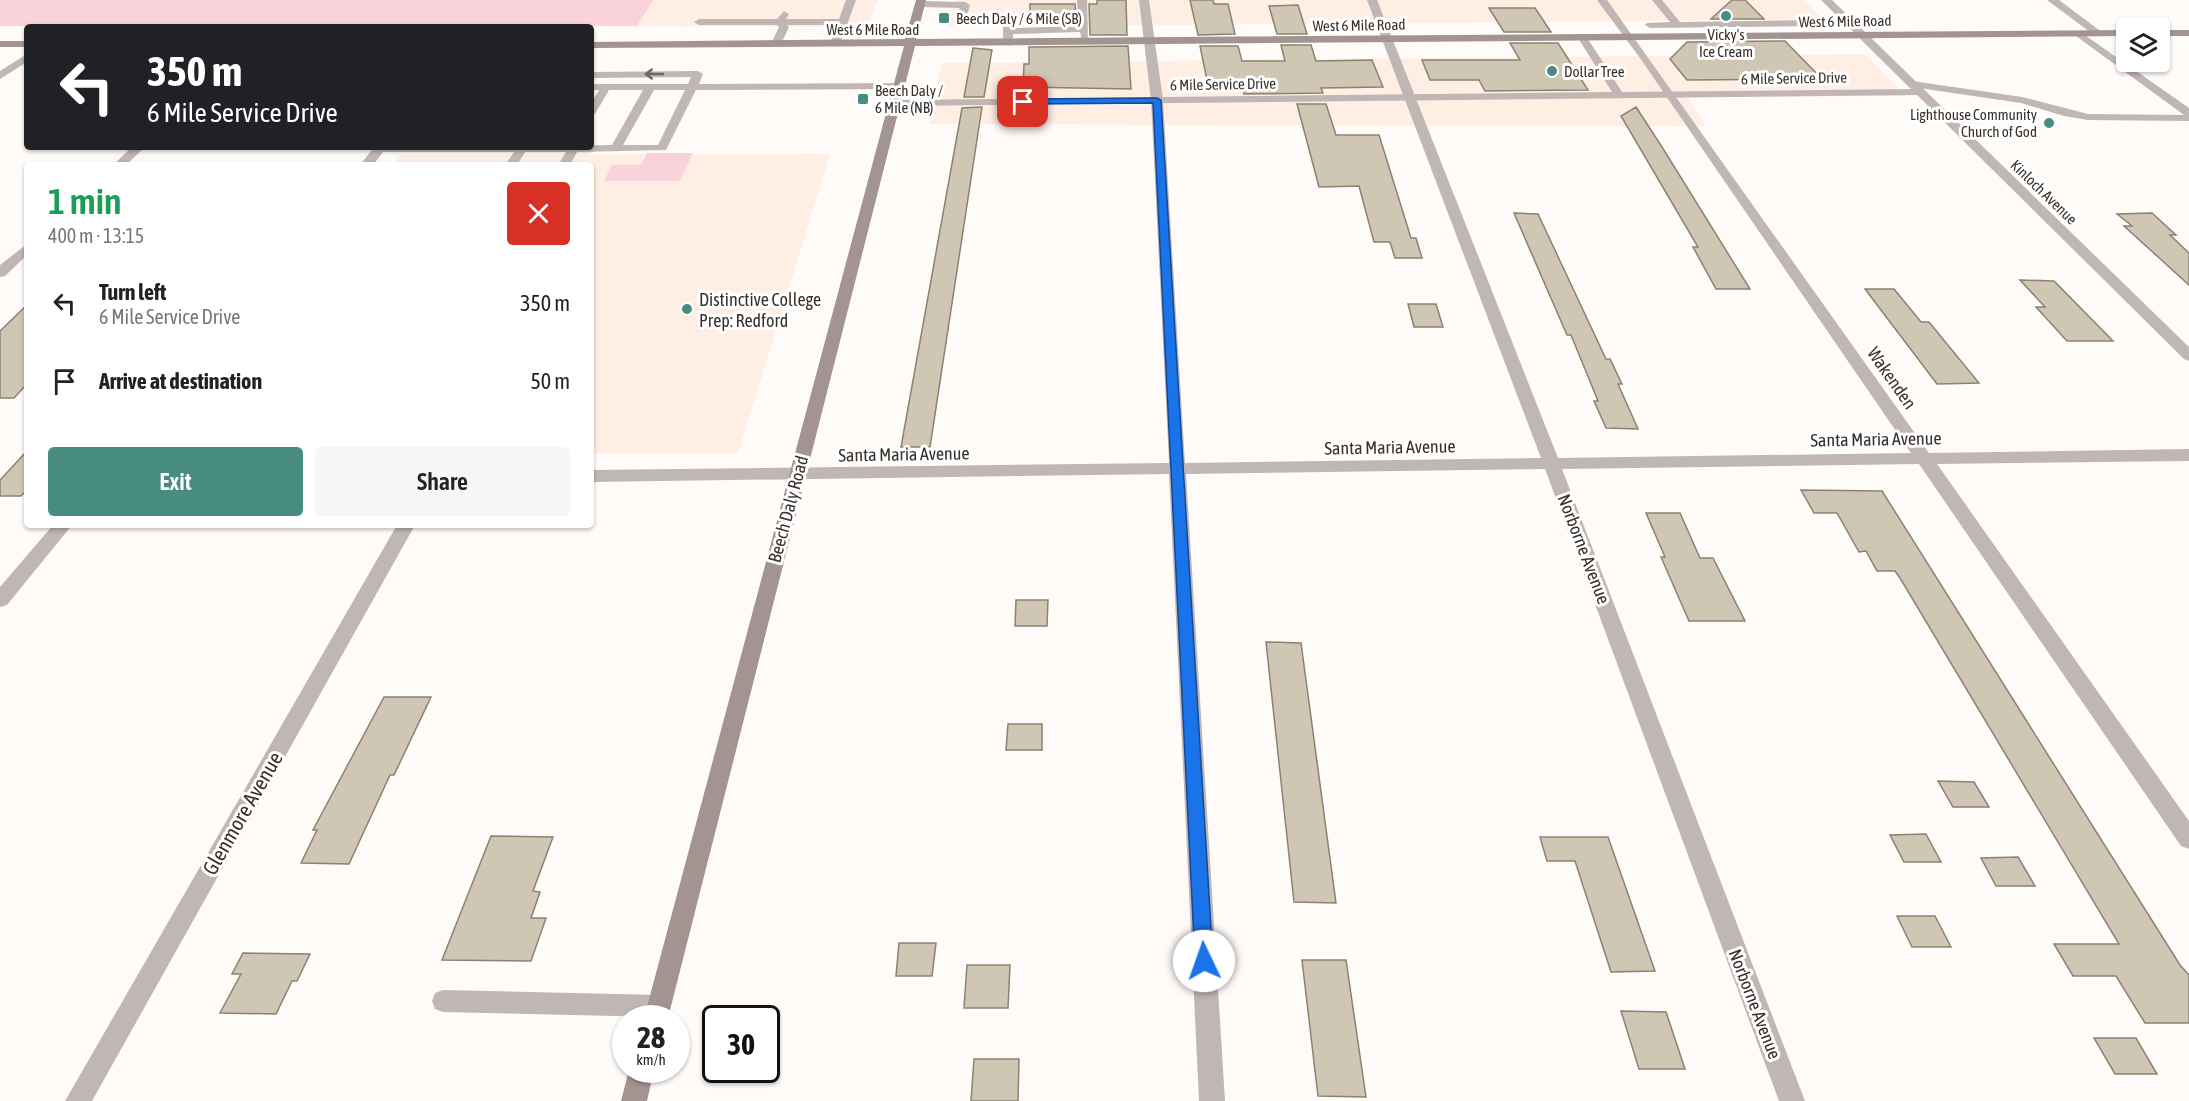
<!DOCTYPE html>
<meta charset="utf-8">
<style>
:root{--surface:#fff;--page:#f6f6f6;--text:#222;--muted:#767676;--accent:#478b81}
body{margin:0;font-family:"Asap Condensed",sans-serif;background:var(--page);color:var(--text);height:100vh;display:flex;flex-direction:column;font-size:22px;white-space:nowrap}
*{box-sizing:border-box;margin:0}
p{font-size:20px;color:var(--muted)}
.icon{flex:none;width:33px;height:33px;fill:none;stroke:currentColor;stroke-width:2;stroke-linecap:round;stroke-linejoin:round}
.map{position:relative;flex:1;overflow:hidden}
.sheet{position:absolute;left:24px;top:162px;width:570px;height:366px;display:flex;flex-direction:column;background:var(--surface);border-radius:6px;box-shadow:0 2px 4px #0004}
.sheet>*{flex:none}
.banner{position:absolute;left:24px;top:24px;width:570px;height:126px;border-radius:6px;box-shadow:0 2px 4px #0004;background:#202124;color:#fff;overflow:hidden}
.controls{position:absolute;left:2116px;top:18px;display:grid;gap:12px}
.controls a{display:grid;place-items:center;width:54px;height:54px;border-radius:6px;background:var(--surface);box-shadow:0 2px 4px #0004;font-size:30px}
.speed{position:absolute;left:612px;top:1005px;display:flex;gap:12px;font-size:30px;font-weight:700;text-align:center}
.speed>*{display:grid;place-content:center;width:78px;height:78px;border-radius:50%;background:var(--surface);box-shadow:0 2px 4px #0004;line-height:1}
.speed small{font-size:15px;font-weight:400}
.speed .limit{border:3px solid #111;border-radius:9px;background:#fff;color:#111}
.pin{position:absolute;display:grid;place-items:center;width:51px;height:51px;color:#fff;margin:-26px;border-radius:12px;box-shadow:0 3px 9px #0006}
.me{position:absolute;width:66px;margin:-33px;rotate:357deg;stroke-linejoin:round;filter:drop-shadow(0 0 4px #0008)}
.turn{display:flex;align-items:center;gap:21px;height:126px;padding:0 24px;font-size:27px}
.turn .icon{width:78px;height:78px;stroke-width:2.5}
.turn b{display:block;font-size:42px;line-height:51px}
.round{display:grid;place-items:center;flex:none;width:63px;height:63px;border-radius:6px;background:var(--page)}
.head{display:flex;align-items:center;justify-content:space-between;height:102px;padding:0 24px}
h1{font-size:36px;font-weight:600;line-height:45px;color:#1e9e55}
.action{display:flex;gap:12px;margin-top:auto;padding:12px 24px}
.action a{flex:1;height:69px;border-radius:6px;background:var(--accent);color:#fff;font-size:24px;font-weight:600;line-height:69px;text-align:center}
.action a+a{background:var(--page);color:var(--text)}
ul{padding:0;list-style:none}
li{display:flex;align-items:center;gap:18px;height:78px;padding:0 24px}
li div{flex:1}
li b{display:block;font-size:22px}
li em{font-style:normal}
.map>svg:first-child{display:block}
.built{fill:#feeee4}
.green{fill:#f9d2da}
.building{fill:#d0c6b4;stroke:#8b8272;stroke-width:1.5}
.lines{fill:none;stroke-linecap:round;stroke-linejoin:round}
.service{fill:#c0b6b4;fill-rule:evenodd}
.minor{fill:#c0b6b4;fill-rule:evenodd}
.secondary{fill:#a39491;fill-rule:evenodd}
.oneway{stroke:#6e6662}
.route{fill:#1a73e8;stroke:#114b97;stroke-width:1.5}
.poi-dot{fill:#478b81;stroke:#fff;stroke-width:2}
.labels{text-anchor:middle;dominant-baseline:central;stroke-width:6;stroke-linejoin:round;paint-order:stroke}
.far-poi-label{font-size:15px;fill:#38312c;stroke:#fff;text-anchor:start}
.far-street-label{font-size:15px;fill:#38312c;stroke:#fff}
.poi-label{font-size:18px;fill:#38312c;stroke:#fff;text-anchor:start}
.street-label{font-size:18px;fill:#38312c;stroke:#fff}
.near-street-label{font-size:21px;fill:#38312c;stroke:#fff}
</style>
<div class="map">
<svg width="2189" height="1101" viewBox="0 0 2189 1101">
<rect width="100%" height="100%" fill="#fefbf8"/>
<path class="built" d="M653,0H877L868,27L637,26Z
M955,0H1803L1822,19L949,27Z
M1865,54L1906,96L1687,97L1706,126L930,124L942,63Z
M830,154L738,453H591V165H393L401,155Z"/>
<path class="green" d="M0,0H653L637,26H0Z
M647,153H693L680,181H604L612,165H641Z"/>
<path class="building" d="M1097,0H1126L1127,35H1090L1089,4H1097Z
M1190,0H1213L1214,4H1228L1235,34L1198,35Z
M1732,0H1745L1764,19H1711Z
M1030,4H1075L1077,24L1030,25Z
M1298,5L1307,34H1277L1269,6Z
M1489,8H1535L1551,32H1504Z
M1785,41L1822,79L1687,80L1670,59L1687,42Z
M1510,43H1558L1588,90L1485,91L1479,80H1430L1422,60H1520Z
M1281,45H1311L1316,61L1372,60L1383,87L1321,88L1323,93L1244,94L1241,80H1207L1200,46H1238L1242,61H1285Z
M1128,46L1131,89L1023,87L1024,64H1029V47Z
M973,48L992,50L984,97H964Z
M1297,104H1326L1336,135H1379L1411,238H1416L1422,258H1395L1390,242H1374L1359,186L1319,187Z
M982,107L930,447H901L962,108Z
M1636,107L1662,147L1750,289H1716L1693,247H1698L1621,116Z
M1514,213L1538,214L1606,359H1610L1622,384H1618L1638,429L1606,428L1594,401H1598L1571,335H1567Z
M2152,213L2176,235H2170L2189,253V285L2124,226H2132L2117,214Z
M2020,280L2054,281L2113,341H2067L2036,307H2045Z
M1865,289H1894L1921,322H1929L1979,383L1937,384Z
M1408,304H1436L1443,327H1414Z
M27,305V384L14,398H0V331Z
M27,451V490L21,496H0V480Z
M1801,490L1882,491L2180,965L2189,975V1023H2145L2116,976H2073L2054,944H2119L1900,578L1895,571H1877L1866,551L1859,552L1837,513H1814Z
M1646,513H1680L1700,558H1713L1745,621H1689L1661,557H1665Z
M1016,600H1048L1047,626H1015Z
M1266,642L1301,643L1336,903L1294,902Z
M384,697H431L394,775H390L349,864L301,863L317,830H313Z
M1008,724H1042V750H1006Z
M1938,781L1974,782L1989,807H1953Z
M1926,834L1941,862H1904L1890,835Z
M491,836L553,837L533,891L540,892L531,918H546L531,961L442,960Z
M1540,837H1608L1655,971L1611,972L1575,861H1547Z
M2018,857L2035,886H1996L1981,858Z
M1897,916H1935L1951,947H1912Z
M899,943H936L932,976H896Z
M243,953L310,954L297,981H292L276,1014L220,1013L241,974H232Z
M1302,960H1346L1366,1097L1318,1096Z
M967,965H1010L1008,1008H964Z
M1621,1011L1666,1012L1685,1069H1639Z
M2094,1038H2136L2157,1074H2115Z
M974,1059H1019L1018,1101H971Z"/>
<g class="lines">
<path class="service" d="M846,0H856L840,44L835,47L830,44L837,25H787L789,27L781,44L776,47L771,44L779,27L777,25H699L694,22L699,19H777L784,11L789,14L786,19H839Z
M1077,0H1087L1088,41H1082L1080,32L1013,34V43L1008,46L1003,43V23L962,21L957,18L960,8L920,7L915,4L920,1L965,2L970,5L967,15L1011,18L1013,28L1079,26Z
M1652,0H1662L1680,22L1821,20L1826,23L1821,26L1650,28L1645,25L1647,23L1670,22Z
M2079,31L2189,108V121L2088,120L2064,116L2021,103L1912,87L1907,84L1912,81L2022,97L2088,114L2184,115L2076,36L2074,34Z
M1583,35L1586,36L1622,92L1917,89L1922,92L1917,95L895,106L890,103L895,100L1612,92L1578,38Z
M698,71L703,74L699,84L899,83L904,86L899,89L696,90L666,150L577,152L570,165H558L566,152H525L517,165H505L514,152H380L374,149L612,145L643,90H609L595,114L591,115V103L599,90H591V84H688L691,77L591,78V72ZM654,90H685L658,145H623Z
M443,990L659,995L667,998L670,1006L667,1014L659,1017L443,1012L435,1009L432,1001L435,993Z"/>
<path class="minor" d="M1139,0H1149L1163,100L1185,463L1541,458L1367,0H1377L1558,458L1911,453L1640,58L1597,0H1607L1929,453L2189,449V461L1937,464L2189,821V849L2181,846L1919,464L1562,469L1805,1101H1779L1545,469L1186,474L1225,1101H1199L1169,474L591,482V470L1169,463L1151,100Z
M1821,0H1832L2189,347V361L2184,359Z
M2047,0H2059L2103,33L2094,35Z
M27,54V62L0,79V71Z
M132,147H145L126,165H113Z
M374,147H387L373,165H360Z
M27,244V255L5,276L0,277V265Z
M53,525H72L7,605L0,607V587Z
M397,525H415L92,1101H65Z"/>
<path class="secondary" d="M916,0H926L916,39L2127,30V36L915,46L668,1018H644L904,46L591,48V42L905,39Z
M2160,30H2189V36H2160Z
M0,41H27V47H0Z
M629,1070H654L647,1101H621Z"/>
</g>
<defs><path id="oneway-shaft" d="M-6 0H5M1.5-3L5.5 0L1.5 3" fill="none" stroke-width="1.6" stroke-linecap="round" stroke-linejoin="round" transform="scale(1.5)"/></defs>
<use class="oneway" href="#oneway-shaft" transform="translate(654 74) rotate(180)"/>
<path class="route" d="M1157,98L1161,100L1213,961L1210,967L1204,969L1198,967L1195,961L1153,103L1023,104L1019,102L1023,99Z"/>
<g class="poi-dot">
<circle cx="1726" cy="16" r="6"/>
<rect x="938" y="12" width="12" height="12" rx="3"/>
<circle cx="1552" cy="71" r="6"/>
<rect x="857" y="93" width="12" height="12" rx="3"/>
<circle cx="2049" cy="123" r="6"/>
<circle cx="687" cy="309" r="6"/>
</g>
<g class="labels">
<g class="far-poi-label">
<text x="956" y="18">Beech Daly / 6 Mile (SB)</text>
<text x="1726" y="34" text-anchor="middle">Vicky's<tspan x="1726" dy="17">Ice Cream</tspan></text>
<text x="1564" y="71">Dollar Tree</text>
<text x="875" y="90">Beech Daly /<tspan x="875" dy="17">6 Mile (NB)</tspan></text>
<text x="2037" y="114" text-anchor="end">Lighthouse Community<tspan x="2037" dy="17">Church of God</tspan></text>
</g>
<g class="far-street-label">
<text transform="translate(1845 21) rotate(-1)">West 6 Mile Road</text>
<text transform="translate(1359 25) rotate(-1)">West 6 Mile Road</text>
<text x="873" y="29">West 6 Mile Road</text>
<text transform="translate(1794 78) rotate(-1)">6 Mile Service Drive</text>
<text transform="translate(1223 84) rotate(-1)">6 Mile Service Drive</text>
<text transform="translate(2044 192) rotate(44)">Kinloch Avenue</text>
</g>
<g class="poi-label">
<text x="699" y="299">Distinctive College<tspan x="699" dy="21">Prep: Redford</tspan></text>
</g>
<g class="street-label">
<text transform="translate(1892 378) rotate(55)">Wakenden</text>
<text transform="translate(1876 439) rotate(-1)">Santa Maria Avenue</text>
<text transform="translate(1390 447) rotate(-1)">Santa Maria Avenue</text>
<text transform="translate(904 454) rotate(-1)">Santa Maria Avenue</text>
<text transform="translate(788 509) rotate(-75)">Beech Daly Road</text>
<text transform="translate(1584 549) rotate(69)">Norborne Avenue</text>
<text transform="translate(1755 1004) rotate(69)">Norborne Avenue</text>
</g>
<g class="near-street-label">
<text transform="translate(242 813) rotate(-60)">Glenmore Avenue</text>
</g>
</g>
</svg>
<div class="controls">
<a><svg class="icon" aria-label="layers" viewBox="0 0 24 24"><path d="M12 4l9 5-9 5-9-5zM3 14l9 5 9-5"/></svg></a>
</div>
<div class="speed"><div>28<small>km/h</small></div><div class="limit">30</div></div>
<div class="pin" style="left:1023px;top:102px;background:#d93025"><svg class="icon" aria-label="arrive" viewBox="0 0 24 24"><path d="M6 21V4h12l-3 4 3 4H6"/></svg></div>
<svg class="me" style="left:1204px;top:961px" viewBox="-20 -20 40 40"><circle r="19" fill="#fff"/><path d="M0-13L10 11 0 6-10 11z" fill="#1a73e8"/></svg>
<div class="banner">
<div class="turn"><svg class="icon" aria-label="left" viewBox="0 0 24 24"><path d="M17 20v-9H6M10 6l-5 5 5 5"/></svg><div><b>350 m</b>6 Mile Service Drive</div></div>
</div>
<section class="sheet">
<div class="head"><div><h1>1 min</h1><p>400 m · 13:15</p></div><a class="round" style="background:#d93025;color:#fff"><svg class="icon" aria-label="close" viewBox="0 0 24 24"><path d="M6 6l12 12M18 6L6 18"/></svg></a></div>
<ul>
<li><svg class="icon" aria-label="left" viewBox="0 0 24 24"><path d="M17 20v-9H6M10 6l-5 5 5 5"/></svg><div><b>Turn left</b><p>6 Mile Service Drive</p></div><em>350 m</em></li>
<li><svg class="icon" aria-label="arrive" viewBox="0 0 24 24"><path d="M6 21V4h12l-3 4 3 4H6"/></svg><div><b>Arrive at destination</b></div><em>50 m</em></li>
</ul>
<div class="action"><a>Exit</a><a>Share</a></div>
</section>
</div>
